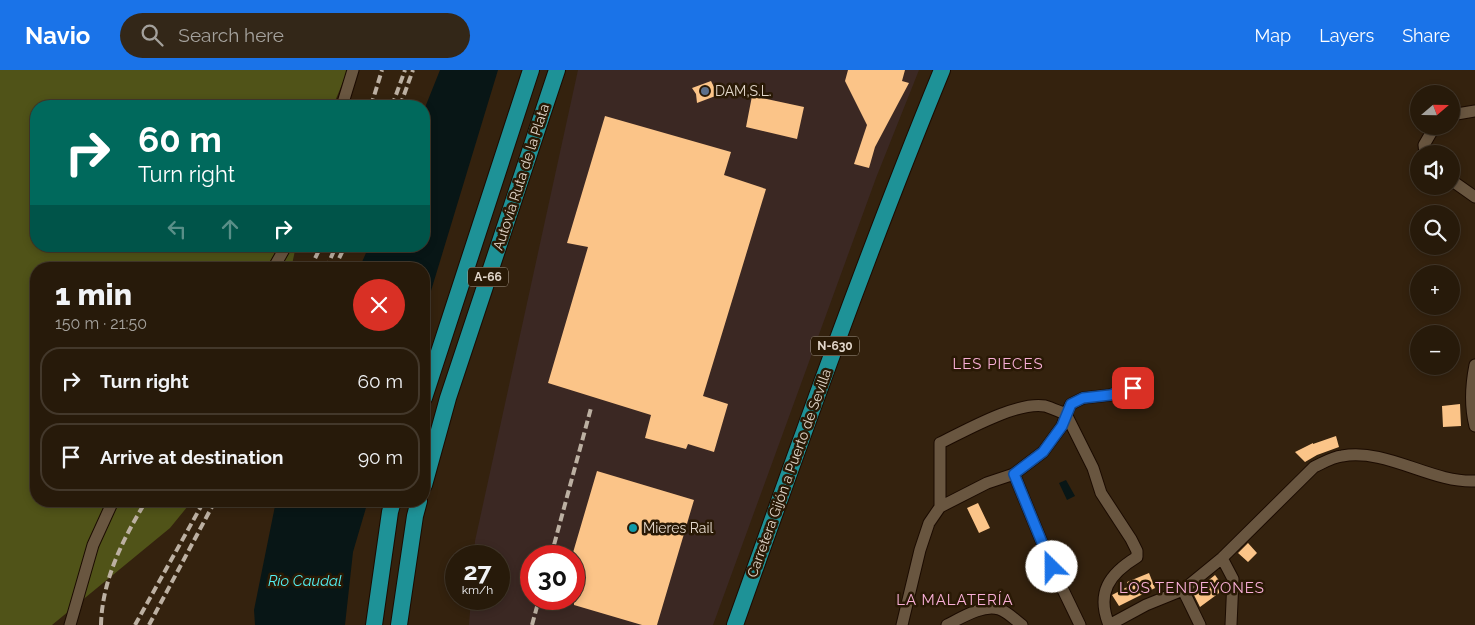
<!DOCTYPE html>
<meta charset="utf-8">
<style>
:root{--surface:#271a0a;--page:#332718;--text:#f1f3f6;--muted:#a4a19c;--line:#43382b;--accent:#1a73e8}
body{margin:0;font-family:Raleway,sans-serif;background:var(--page);color:var(--text);height:100vh;display:flex;flex-direction:column;font-size:19px;white-space:nowrap}
*{box-sizing:border-box;margin:0}
p{font-size:16px;color:var(--muted)}
.icon{flex:none;width:28px;height:28px;fill:none;stroke:currentColor;stroke-width:2;stroke-linecap:round;stroke-linejoin:round}
.map{position:relative;flex:1;overflow:hidden}
.sheet{position:absolute;left:30px;top:192px;width:400px;height:245px;display:flex;flex-direction:column;background:var(--surface);border-radius:20px;box-shadow:0 2px 8px #0003,0 0 0 1px var(--line)}
.sheet>*{flex:none}
.guide{position:absolute;left:30px;top:30px;width:400px;height:152px;border-radius:20px;box-shadow:0 2px 8px #0003,0 0 0 1px var(--line);background:#00695c;color:#fff;overflow:hidden}
.needle{width:32px;rotate:70deg}
.controls{position:absolute;left:1410px;top:15px;display:grid;gap:10px}
.controls a{display:grid;place-items:center;width:50px;height:50px;border-radius:50%;background:var(--surface);box-shadow:0 2px 8px #0003,0 0 0 1px var(--line);font-size:25px}
.speed{position:absolute;left:445px;top:475px;display:flex;gap:10px;font-size:25px;font-weight:700;text-align:center}
.speed>*{display:grid;place-content:center;width:65px;height:65px;border-radius:50%;background:var(--surface);box-shadow:0 2px 8px #0003,0 0 0 1px var(--line);line-height:1}
.speed small{font-size:12px;font-weight:400}
.speed .limit{border:8px solid #d22;background:#fff;color:#111}
.pin{position:absolute;display:grid;place-items:center;width:42px;height:42px;color:#fff;margin:-21px;border-radius:10px;box-shadow:0 2px 8px #0006}
.me{position:absolute;width:55px;margin:-28px;rotate:337deg;stroke-linejoin:round;filter:drop-shadow(0 0 4px #0008)}
.turn{display:flex;align-items:center;gap:18px;height:105px;padding:0 25px;font-size:22px}
.turn .icon{width:65px;height:65px;stroke-width:2.5}
.turn b{display:block;font-size:35px;line-height:42px}
.lanes{display:flex;align-items:center;height:48px;padding:0 25px;background:#0003;justify-content:center;gap:25px;direction:ltr}
.lanes .off{opacity:.35}
.round{display:grid;place-items:center;flex:none;width:52px;height:52px;border-radius:26px;background:var(--page)}
.summary{display:flex;align-items:center;justify-content:space-between;height:85px;padding:0 25px}
h1{font-size:30px;font-weight:800;line-height:38px}
ul{padding:0;list-style:none}
li{display:flex;align-items:center;gap:15px;height:68px;margin:0 10px 8px;padding:0 15px;border:2px solid var(--line);border-radius:20px}
li div{flex:1}
li b{display:block;font-size:19px}
li em{font-style:normal}
header{display:flex;align-items:center;gap:30px;box-sizing:border-box;height:70px;padding:0 25px;background:var(--accent);color:#fff}
header strong{font-size:24px}
nav{display:flex;gap:28px;margin-inline-start:auto;font-size:18px}
.search{width:350px;height:45px;background:var(--page);display:flex;align-items:center;gap:12px;box-sizing:border-box;padding:0 18px;border-radius:28px;color:var(--muted);font-size:19px}
.map>svg:first-child{display:block}
.industrial{fill:#3b2823;fill-rule:evenodd}
.forest{fill:#505318}
.water{fill:#081616}
.building{fill:#fbc488}
.lines{fill:none;stroke-linecap:round;stroke-linejoin:round}
.minor-casing{stroke:#1b0b00;stroke-width:13}
.highway-casing{stroke:#1b0b00;stroke-width:18}
.minor{stroke:#695640;stroke-width:11}
.highway{stroke:#1e9297;stroke-width:16}
.rail{stroke:#bcb0a2;stroke-width:4;stroke-dasharray:8 4;stroke-linecap:butt}
.route-casing{stroke:#114b97;stroke-width:12}
.route{stroke:#1a73e8;stroke-width:9}
.service-dot{fill:#5c6f8a;stroke:#291905;stroke-width:2}
.culture-dot{fill:#0f9aa8;stroke:#291905;stroke-width:2}
.labels{text-anchor:middle;dominant-baseline:central;stroke-width:5;stroke-linejoin:round;paint-order:stroke}
.shield{fill:#291905;stroke:#aa9e90;stroke-width:1}
.shield-label{font-size:12px;font-weight:bold;fill:#e2d7cb}
.poi-label{font-size:14px;fill:#e2d7cb;stroke:#291905;text-anchor:start}
.street-label{font-size:14px;fill:#e2d7cb;stroke:#291905}
.neighbourhood-label{font-size:15px;letter-spacing:1px;fill:#f9afd7;stroke:#291905}
.water-label{font-size:15px;font-style:italic;fill:#53f0f3;stroke:#291905}
</style>
<header>
<strong>Navio</strong>
<div class="search"><svg class="icon" aria-label="search" viewBox="0 0 24 24"><circle cx="10" cy="10" r="6"/><path d="M15 15l6 6"/></svg>Search here</div>
<nav><a>Map</a><a>Layers</a><a>Share</a></nav>
</header>
<div class="map">
<svg width="1475" height="555" viewBox="0 0 1475 555">
<rect width="100%" height="100%" fill="#34220e"/>
<path class="industrial" d="M578,0H919L876,108L713,555H469L471,529H499V486H474L475,471ZM531,486H574V529H531Z"/>
<path class="forest" d="M0,0H348L333,36H36V176H296L291,199H36V431H192L170,458L52,555H0Z"/>
<path class="water" d="M440,0H498L424,244V199H359L369,176H424V40Z
M1066,410L1075,426L1067,430L1059,413Z
M276,431H368L353,482L345,555H255L254,540Z"/>
<path class="building" d="M848,0H905L902,11L909,13L875,77L869,98L854,94L867,55L845,11Z
M711,11L718,25L697,33L696,24L692,18Z
M752,26L804,37L797,69L746,57Z
M605,46L731,82L724,105L766,119L703,326L728,334L714,382L688,374L686,379L645,368L651,345L548,313L588,177L567,173Z
M1460,334L1461,356L1443,357L1442,336Z
M1336,366L1339,377L1317,385L1305,392L1295,382L1313,373V374Z
M597,401L694,430L657,555H642L574,535V486H572Z
M978,433L990,458L979,463L967,438Z
M1248,473L1257,483L1248,492L1238,483Z
M1149,503L1155,518L1119,536L1112,525L1129,516L1127,512Z
M1215,505L1223,516L1219,520V523L1200,537L1193,523Z"/>
<g class="lines">
<defs>
<path id="minor" d="M342,36L353,0
M1451,45L1475,41
M1425,84L1424,75L1435,56
M1451,110L1475,127
M273,199L286,176
M1475,295C1471,315 1470,337 1475,356
M1014,404L1052,497L1080,555
M1222,488L1233,509L1231,555
M1183,520L1200,555
M70,555L93,475L113,431
M902,555L920,480L929,453L940,437L987,413L1014,404L1043,382L1062,356L1066,344C1060,342 1052,338 1045,336C1017,331 965,361 940,373V437
M947,555C961,548 983,534 999,539C1008,542 1015,550 1022,555
M1109,555L1146,535L1183,520L1222,488L1314,397C1323,393 1332,387 1342,386C1387,378 1431,413 1475,411
M1109,555C1096,523 1109,504 1137,487V481L1131,469L1101,423L1093,398L1066,344L1071,334L1083,328L1110,325L1133,318"/>
<path id="highway" d="M424,328L531,0
M424,415L448,328L557,0
M374,555L390,442L393,431
M399,555L415,446L419,431
M735,555C801,369 867,183 942,0"/>
</defs>
<use href="#minor" class="minor-casing"/>
<use href="#highway" class="highway-casing"/>
<use href="#minor" class="minor"/>
<use href="#highway" class="highway"/>
<path class="rail" d="M371,36L382,0
M392,36L405,0
M400,36L413,0
M310,199L321,176
M326,199L336,176
M334,199L345,176
M551,486L591,338
M101,555C102,510 123,469 146,431
M135,555L204,431
M149,555L215,431
M532,555L539,529"/>
</g>
<g class="lines">
<defs>
<path id="route" d="M1052,497L1014,404L1043,382L1062,356L1071,334L1083,328L1110,325L1133,318"/>
</defs>
<use href="#route" class="route-casing"/>
<use href="#route" class="route"/>
</g>
<circle class="service-dot" cx="705" cy="21" r="5"/>
<circle class="culture-dot" cx="633" cy="458" r="5"/>
<g class="labels">
<g class="shield">
<rect x="468" y="197.5" width="40" height="19" rx="4"/>
<rect x="811" y="266.5" width="48" height="19" rx="4"/>
</g>
<g class="shield-label">
<text x="488" y="207">A-66</text>
<text x="835" y="276">N-630</text>
</g>
<g class="poi-label">
<text x="715" y="21">DAM,S.L.</text>
<text x="643" y="458">Mieres Rail</text>
</g>
<g class="street-label">
<text transform="translate(521 107) rotate(-72)">Autovía Ruta de la Plata</text>
<text transform="translate(789 403) rotate(-70)">Carretera Gijón a Puerto de Sevilla</text>
</g>
<g class="neighbourhood-label">
<text x="998" y="294">LES PIECES</text>
<text x="1192" y="518">LOS TENDEYONES</text>
<text x="955" y="530">LA MALATERÍA</text>
</g>
<g class="water-label">
<text x="305" y="511">Río Caudal</text>
</g>
</g>
</svg>
<div class="controls">
<a><svg class="needle" viewBox="-14 -14 28 28"><path d="M0-13l5 13h-10z" fill="#e53935"/><path d="M0 13l5-13h-10z" fill="#a4a19c"/></svg></a>
<a><svg class="icon" aria-label="sound" viewBox="0 0 24 24"><path d="M4 9h4l5-4v14l-5-4H4zM17 9q2 3 0 6"/></svg></a>
<a><svg class="icon" aria-label="search" viewBox="0 0 24 24"><circle cx="10" cy="10" r="6"/><path d="M15 15l6 6"/></svg></a>
<a>+</a>
<a>−</a>
</div>
<div class="speed"><div>27<small>km/h</small></div><div class="limit">30</div></div>
<div class="pin" style="left:1133px;top:318px;background:#d93025"><svg class="icon" aria-label="arrive" viewBox="0 0 24 24"><path d="M6 21V4h12l-3 4 3 4H6"/></svg></div>
<svg class="me" style="left:1052px;top:497px" viewBox="-20 -20 40 40"><circle r="19" fill="#fff"/><path d="M0-13L10 11 0 6-10 11z" fill="#1a73e8"/></svg>
<div class="guide">
<div class="turn"><svg class="icon" aria-label="right" viewBox="0 0 24 24"><path d="M7 20v-9h11M14 6l5 5-5 5"/></svg><div><b>60 m</b>Turn right</div></div>
<div class="lanes"><svg class="icon off" aria-label="left" viewBox="0 0 24 24"><path d="M17 20v-9H6M10 6l-5 5 5 5"/></svg><svg class="icon off" aria-label="ahead" viewBox="0 0 24 24"><path d="M12 20V5M6 11l6-6 6 6"/></svg><svg class="icon" aria-label="right" viewBox="0 0 24 24"><path d="M7 20v-9h11M14 6l5 5-5 5"/></svg></div>
</div>
<section class="sheet">
<div class="summary"><div><h1>1 min</h1><p>150 m · 21:50</p></div><a class="round" style="background:#d93025;color:#fff"><svg class="icon" aria-label="close" viewBox="0 0 24 24"><path d="M6 6l12 12M18 6L6 18"/></svg></a></div>
<ul>
<li><svg class="icon" aria-label="right" viewBox="0 0 24 24"><path d="M7 20v-9h11M14 6l5 5-5 5"/></svg><div><b>Turn right</b></div><em>60 m</em></li>
<li><svg class="icon" aria-label="arrive" viewBox="0 0 24 24"><path d="M6 21V4h12l-3 4 3 4H6"/></svg><div><b>Arrive at destination</b></div><em>90 m</em></li>
</ul>
</section>
</div>
